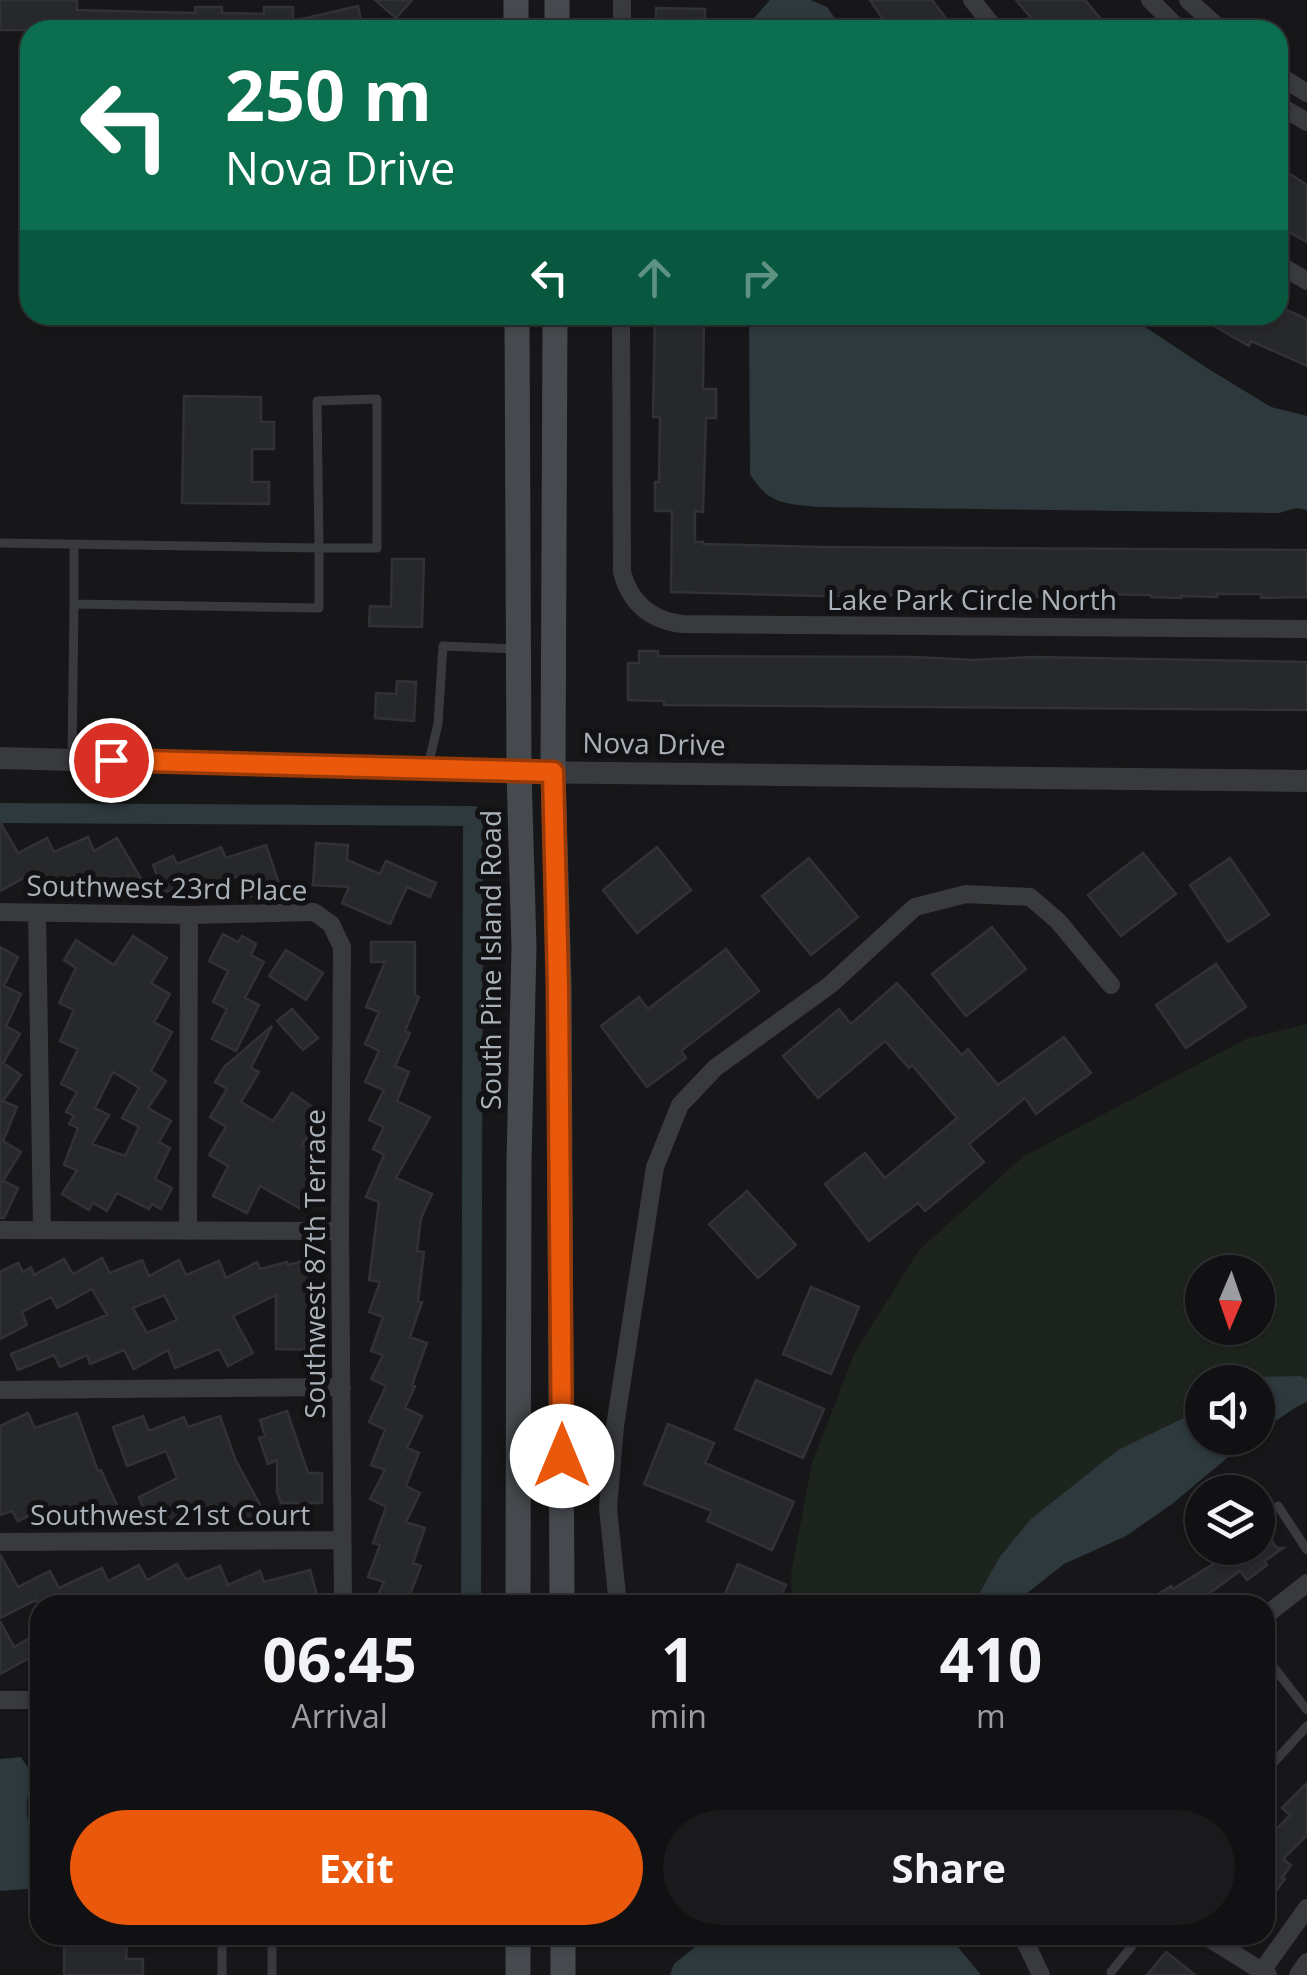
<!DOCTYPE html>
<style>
:root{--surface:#111113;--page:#1a1a1c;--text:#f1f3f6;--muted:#9c9da0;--line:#303133;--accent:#ea580c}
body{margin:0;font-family:"Open Sans",sans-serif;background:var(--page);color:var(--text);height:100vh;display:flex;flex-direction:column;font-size:38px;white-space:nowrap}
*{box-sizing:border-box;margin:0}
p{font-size:32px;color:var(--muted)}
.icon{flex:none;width:55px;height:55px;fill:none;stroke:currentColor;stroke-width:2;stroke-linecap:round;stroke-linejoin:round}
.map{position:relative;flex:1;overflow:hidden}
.panel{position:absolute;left:30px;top:1595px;width:1245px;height:350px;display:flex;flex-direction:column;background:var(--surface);border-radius:30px;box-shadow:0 2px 8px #0004,0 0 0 2px var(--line)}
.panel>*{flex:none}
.banner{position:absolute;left:20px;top:20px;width:1268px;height:305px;border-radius:30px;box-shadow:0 2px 8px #0004,0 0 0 2px var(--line);background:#0b6e4f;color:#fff;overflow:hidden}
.needle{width:65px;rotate:182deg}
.controls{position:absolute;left:1185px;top:1255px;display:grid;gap:20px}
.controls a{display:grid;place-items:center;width:90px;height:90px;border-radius:50%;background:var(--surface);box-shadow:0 2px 8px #0004,0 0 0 2px var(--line);font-size:50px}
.pin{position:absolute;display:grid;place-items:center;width:85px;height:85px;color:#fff;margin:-42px;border:5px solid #fff;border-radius:50%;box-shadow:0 2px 10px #0007}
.me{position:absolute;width:110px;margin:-55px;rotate:0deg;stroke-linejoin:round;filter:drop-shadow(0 0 8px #0008)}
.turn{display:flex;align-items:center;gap:35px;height:210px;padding:0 40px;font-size:45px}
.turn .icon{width:130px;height:130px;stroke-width:2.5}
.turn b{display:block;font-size:70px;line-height:85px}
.lanes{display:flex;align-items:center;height:95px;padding:0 40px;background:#0003;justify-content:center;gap:50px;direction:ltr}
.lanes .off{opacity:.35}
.eta{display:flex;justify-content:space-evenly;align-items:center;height:170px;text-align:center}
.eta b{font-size:60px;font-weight:700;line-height:70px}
.cta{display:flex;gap:20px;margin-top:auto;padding:20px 40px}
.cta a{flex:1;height:115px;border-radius:60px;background:var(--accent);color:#fff;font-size:40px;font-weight:700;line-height:115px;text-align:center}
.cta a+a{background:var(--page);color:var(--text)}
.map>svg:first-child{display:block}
.green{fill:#1d241d;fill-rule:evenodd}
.water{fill:#2d393d}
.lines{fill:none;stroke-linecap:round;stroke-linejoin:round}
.canal{stroke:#2d393d;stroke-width:20}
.building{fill:#27282a;stroke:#313235;stroke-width:2.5;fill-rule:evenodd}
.service{stroke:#383a3e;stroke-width:9}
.minor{stroke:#383a3e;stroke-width:18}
.tertiary{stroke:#383a3e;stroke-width:22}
.secondary{stroke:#464a4e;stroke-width:25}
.route-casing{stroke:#983908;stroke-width:25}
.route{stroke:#ea580c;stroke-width:18}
.labels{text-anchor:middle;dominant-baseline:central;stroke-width:10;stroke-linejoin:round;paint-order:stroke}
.street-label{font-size:28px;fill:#aab1b9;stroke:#121214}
</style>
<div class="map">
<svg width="1307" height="1975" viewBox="0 0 1307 1975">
<rect width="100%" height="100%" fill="#171719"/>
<path class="green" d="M1307,1024V1402L1296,1407L1258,1433V1382H1202V1438H1251L1172,1504L1126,1536L1064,1564L1012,1605H792L791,1574L812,1463L855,1352L919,1250L1024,1156L1246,1039ZM1202,1272H1258V1328H1202Z"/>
<path class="water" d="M770,0H810L827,7L843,30H753L755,17Z
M749,315H1127L1207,368L1271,407L1307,416V510L1296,508L1279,513L818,507C784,503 769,505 750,474Z
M1301,1376L1307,1379V1402L1296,1407L1258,1433V1382H1239L1254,1377Z
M1202,1409V1438H1251L1172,1504L1126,1536L1064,1564L1012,1605H973L999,1558L1031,1519L1118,1450Z
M21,1757L32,1774C28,1797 19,1822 40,1837V1888L0,1891V1759Z
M710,1935H948L981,1975H670L674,1964Z"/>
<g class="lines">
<path class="canal" d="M0,813L473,816L471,1605"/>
</g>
<path class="building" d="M0,0H77V10L151,12L196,13L195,7H222V13L264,14V7H293V21L358,6L363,30H0Z
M375,0H412L396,18Z
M870,0H932L955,30H890Z
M1016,0H1085L1110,30H1041Z
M656,8L705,9L704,30H656Z
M1278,166L1307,185V242L1280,227L1286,217L1278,211Z
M1280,307L1307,319V366L1251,341L1249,346L1195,315H1278Z
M655,315H704L703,389H716V418H706L703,512L695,511V542H703V544L820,547L1307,550V597L1261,598V594H1217V597L1181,596V598L1151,597V595L1094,594V598L961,595L820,596L671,592L672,511H655V482H659L660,417H653Z
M184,396L261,397V422H274V449H252V482H269V504L182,503Z
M392,559H424L422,627L369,626L370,606L391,607Z
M639,651H658V656L915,657L973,660L1033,657L1307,662V710L664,705V701L628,700V663H639Z
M397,681L416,682L414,721L375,718L376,693L396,694Z
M0,822L18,853L47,838L54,852L88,837L94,851L117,838L143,882L124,893L114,877L81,891L75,876L43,892L33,873L0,891Z
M316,843L348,845L347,860L380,874L386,861L436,883L430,897L407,887L390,924L342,903L349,887L313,885Z
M266,845L280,887L251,896L244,874L206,889L201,877L164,893L153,865L173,856L177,864L221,847L226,858Z
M657,847L691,890L637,933L603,890Z
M1143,853L1176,894L1121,936L1088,895Z
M809,858L858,917L811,955L762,896Z
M1230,858L1269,915L1228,942L1190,885Z
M992,927L1026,969L966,1016L932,974Z
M223,934L238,942L242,936L256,944L251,955L264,962L245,998L259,1005L236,1051L212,1039L227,1009L213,1002L228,971L209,961Z
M133,936L167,958L151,983L170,994L154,1022L172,1032L151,1071L166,1081L148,1108L171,1121L159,1142L170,1148L155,1179L172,1188L161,1209L152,1204L149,1209L117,1193L107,1211L93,1203L89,1210L62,1194L77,1170L64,1165L78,1128L69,1124L74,1116L66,1112L77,1092L61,1084L78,1049L60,1041L74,1010L59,1003L76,968L64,960L76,940L114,965ZM113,1072L139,1088L122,1118L139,1127L125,1156L92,1144L109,1115L95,1108Z
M371,942H415V995L419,997L405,1031L410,1033L395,1066L409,1072L397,1101L430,1117L396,1178L432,1194L421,1218L417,1251L424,1252L418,1301L422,1302L410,1337L427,1343L412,1385L415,1386L405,1408L422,1416L407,1448L419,1453L406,1486L420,1493L406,1522L425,1528L413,1563L421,1566L406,1605H373L384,1582L368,1577L380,1545L373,1543L386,1507L370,1499L385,1470L371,1465L385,1430L369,1422L386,1386L371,1379L383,1355L371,1351L383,1317L369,1312L380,1282L369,1280L379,1202L366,1197L384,1155L373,1149L384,1127L369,1120L384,1090L365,1082L379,1051L365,1044L379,1012L366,1007L385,962H371Z
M0,947L18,957L4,986L21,994L6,1026L20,1034L3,1063L21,1075L3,1101L17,1107L3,1141L21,1152L3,1181L18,1188L4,1218H0Z
M726,949L759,991L681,1051L686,1058L647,1087L601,1026L639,997L648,1009Z
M286,950L323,973L306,1000L269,976Z
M1216,964L1246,1007L1186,1048L1156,1005Z
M897,983L962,1055L968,1049L998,1085L1064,1037L1091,1073L1036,1114L1025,1098L969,1144L984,1162L925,1211L918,1203L869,1241L825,1184L865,1153L885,1178L957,1118L912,1065L909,1068L885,1041L818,1098L783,1056L839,1009L851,1024Z
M292,1009L318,1038L303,1050L277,1021Z
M272,1026L251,1068L259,1072L241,1102L273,1121L292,1093L323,1114L302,1145L325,1155L312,1183L315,1184L301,1209L260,1186L247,1213L213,1196L228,1166L209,1155L226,1127L210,1117L227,1089L215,1082L224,1067Z
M747,1191L796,1245L758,1278L709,1224Z
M102,1258L110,1273L142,1260L149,1276L179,1260L186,1275L219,1261L226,1278L257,1262L260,1269L287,1262L288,1265L307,1260L322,1311V1350L276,1349V1295L233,1316L253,1353L228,1366L219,1349L175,1368L168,1350L134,1369L124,1350L90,1364L87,1355L60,1367L54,1355L18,1370L11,1354L107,1315L92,1289L57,1308L51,1297L22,1312L27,1325L0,1339V1272L18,1263L23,1272L31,1267L34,1275L64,1259L73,1274ZM164,1295L177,1320L147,1333L133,1308Z
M811,1287L859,1307L831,1374L783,1354Z
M756,1380L824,1409L803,1458L735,1429Z
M287,1411L308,1473H322V1503H281L277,1492V1460L268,1464L259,1438L265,1436L260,1420Z
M28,1413L35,1428L77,1413L98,1471L101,1470L119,1510L94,1522L87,1507L58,1524L48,1506L18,1521L12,1511L0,1515V1426Z
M143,1416L149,1431L184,1417L188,1427L220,1416L236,1461L264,1512L247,1522L240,1508L210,1522L202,1507L169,1523L161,1506L145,1513L139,1497L177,1478L166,1451L127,1466L113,1427Z
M668,1424L714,1443L705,1463L794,1502L772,1550L707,1521L712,1511L644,1484Z
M1258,1521L1277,1548H1283L1265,1561L1267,1565L1247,1580L1240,1571L1193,1605H1141L1171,1586L1173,1589L1213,1564L1211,1561L1229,1548H1258Z
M0,1554L18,1587L50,1571L59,1588L102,1568L108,1581L139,1565L147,1580L177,1564L186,1580L220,1566L228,1585L260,1571L264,1582L310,1570L320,1605H39L36,1600L0,1618Z
M738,1564L786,1585L777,1605H720Z
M0,1621L14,1647L40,1632V1652L0,1674Z
M1307,1783V1835L1283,1859L1291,1865L1282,1878L1285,1879L1265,1906V1841L1290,1815L1282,1808Z
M64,1941L127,1942L126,1959H143V1975H64Z
M1166,1952L1195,1975H1147Z"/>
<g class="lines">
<path class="service" d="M377,399V548H319L317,401Z
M0,543L319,548V608L74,604L72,757
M74,544V604
M428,766L438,724L443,646L515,649
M1278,1506L1307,1550
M1265,1656L1307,1710
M1265,1772L1307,1726
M222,1935V1975
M272,1935V1975
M1111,1972L1141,1935"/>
<path class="minor" d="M972,0L996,30
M1150,0L1180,30
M1188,0L1221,30
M622,30V0
M1278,75L1307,93
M1278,105L1307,122
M1278,264L1307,281
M621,315L622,572C630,603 650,620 682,624L1307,629
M0,912L189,915L314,912L331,924L342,947L340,1231L343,1605
M37,913L42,1230
M0,1230L340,1231
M188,1231L189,915
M0,1390L342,1387
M0,1542L341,1540
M618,1605L608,1508L615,1426L655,1167L680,1105L715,1068L830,985L915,907L966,894L1030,897L1058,921L1111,985
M1265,1616L1307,1583
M0,1700H40
M1022,1935L1041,1975
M1204,1935L1268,1975
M1259,1975L1307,1908
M1298,1975L1307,1962"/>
<path class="tertiary" d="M0,758L519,772L1307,781"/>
<path class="secondary" d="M516,0V30
M557,30V0
M517,315L519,772L524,947L519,1161L518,1605
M555,315L553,772L559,987L562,1605
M518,1975V1935
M563,1975V1935"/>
</g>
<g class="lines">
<defs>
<path id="route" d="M111,760L553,772L558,987L562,1456"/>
</defs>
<use href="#route" class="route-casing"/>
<use href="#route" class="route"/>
</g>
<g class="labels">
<g class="street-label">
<text x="972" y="599">Lake Park Circle North</text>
<text transform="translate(654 743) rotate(1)">Nova Drive</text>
<text transform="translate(167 887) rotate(1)">Southwest 23rd Place</text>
<text transform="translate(490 960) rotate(-90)">South Pine Island Road</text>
<text transform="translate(314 1264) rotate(-90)">Southwest 87th Terrace</text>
<text x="170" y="1514">Southwest 21st Court</text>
</g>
</g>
</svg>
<div class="controls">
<a><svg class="needle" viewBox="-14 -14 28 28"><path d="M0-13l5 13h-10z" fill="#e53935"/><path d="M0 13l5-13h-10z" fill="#9c9da0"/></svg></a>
<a><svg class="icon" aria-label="sound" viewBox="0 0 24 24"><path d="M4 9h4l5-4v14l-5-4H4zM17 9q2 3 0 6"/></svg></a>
<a><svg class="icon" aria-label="layers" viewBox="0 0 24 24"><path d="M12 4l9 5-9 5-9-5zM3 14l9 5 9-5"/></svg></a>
</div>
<div class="pin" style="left:111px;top:760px;background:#d93025"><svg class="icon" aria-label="arrive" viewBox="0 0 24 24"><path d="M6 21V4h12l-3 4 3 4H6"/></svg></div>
<svg class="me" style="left:562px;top:1456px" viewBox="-20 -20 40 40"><circle r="19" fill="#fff"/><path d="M0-13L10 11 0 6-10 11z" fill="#ea580c"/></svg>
<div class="banner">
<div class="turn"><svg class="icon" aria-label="left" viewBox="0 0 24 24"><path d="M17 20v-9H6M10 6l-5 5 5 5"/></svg><div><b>250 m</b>Nova Drive</div></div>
<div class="lanes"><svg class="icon" aria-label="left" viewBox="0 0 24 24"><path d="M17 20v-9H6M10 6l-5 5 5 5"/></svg><svg class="icon off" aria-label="ahead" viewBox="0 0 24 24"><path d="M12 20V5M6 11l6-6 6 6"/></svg><svg class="icon off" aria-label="right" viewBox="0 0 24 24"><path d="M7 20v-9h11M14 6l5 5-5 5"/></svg></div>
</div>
<section class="panel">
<div class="eta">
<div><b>06:45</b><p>Arrival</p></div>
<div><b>1</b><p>min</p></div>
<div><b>410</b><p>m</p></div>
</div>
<div class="cta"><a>Exit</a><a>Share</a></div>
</section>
</div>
